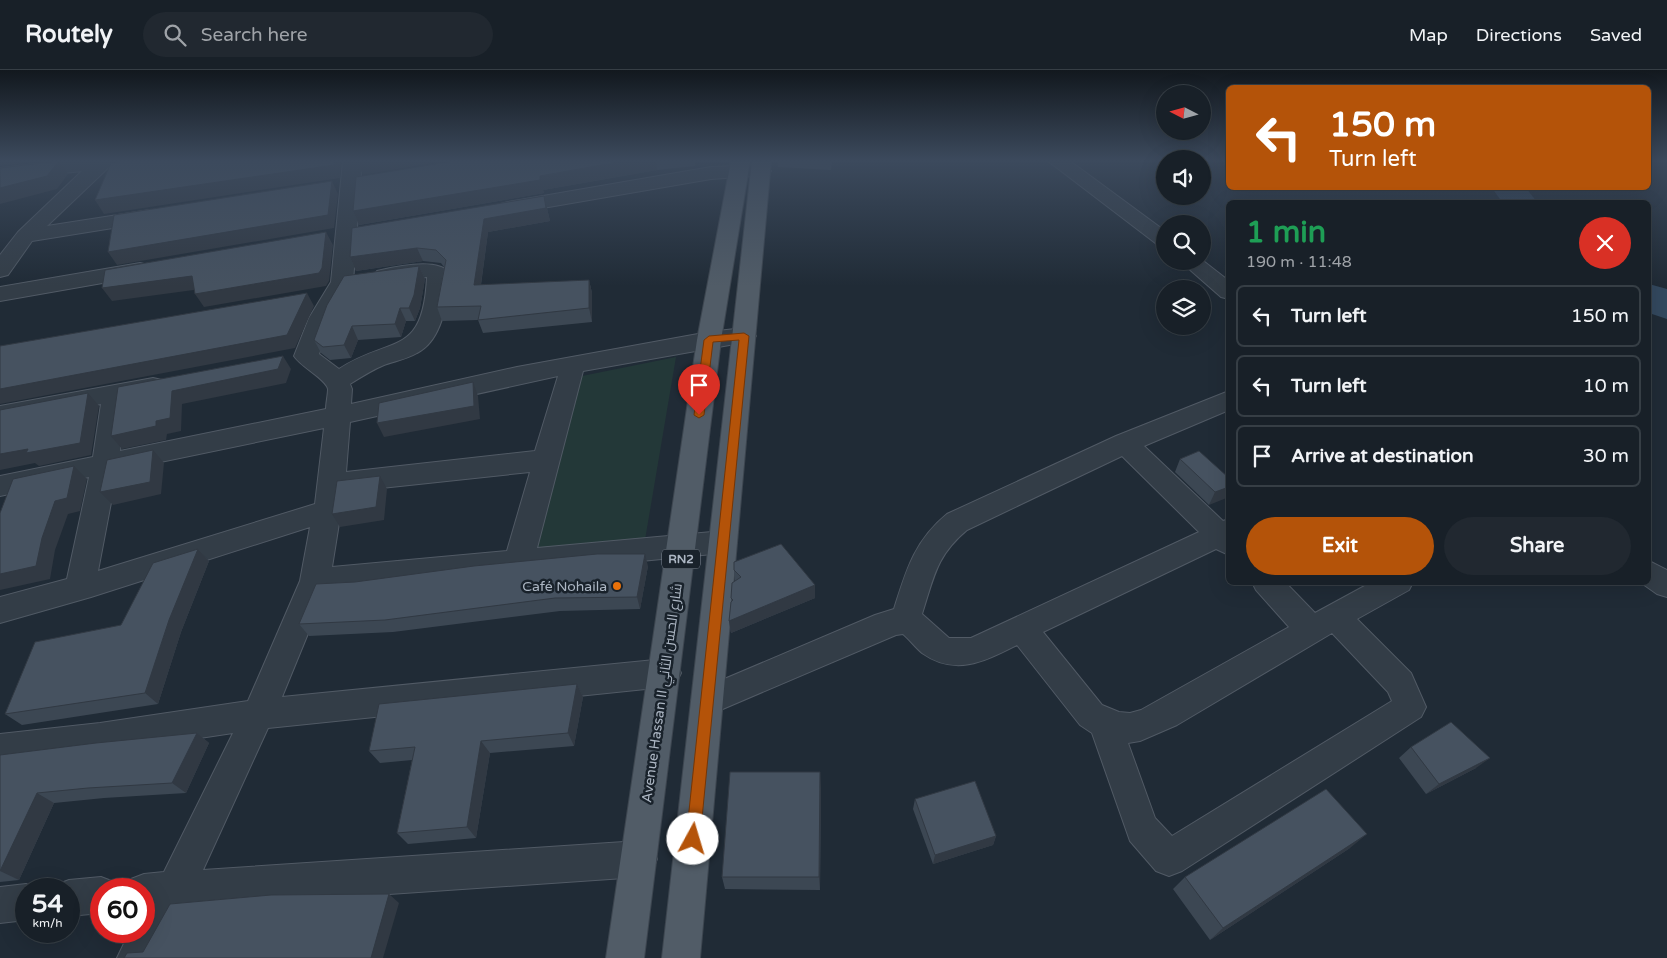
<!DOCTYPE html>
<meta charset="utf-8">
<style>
:root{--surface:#182028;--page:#212830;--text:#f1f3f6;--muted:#9fa3a8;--line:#363e45;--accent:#b45309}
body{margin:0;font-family:"Varela Round",Cairo,sans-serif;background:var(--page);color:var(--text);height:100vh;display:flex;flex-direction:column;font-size:19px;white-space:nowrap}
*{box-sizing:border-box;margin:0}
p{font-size:16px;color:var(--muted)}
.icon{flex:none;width:28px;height:28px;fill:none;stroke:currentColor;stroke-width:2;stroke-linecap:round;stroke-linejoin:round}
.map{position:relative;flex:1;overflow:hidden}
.panel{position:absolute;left:1226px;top:130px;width:425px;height:385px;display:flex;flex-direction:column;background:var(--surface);border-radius:8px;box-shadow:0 5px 20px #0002,0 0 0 1px var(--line)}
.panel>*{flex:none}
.top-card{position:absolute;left:1226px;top:15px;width:425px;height:105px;border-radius:8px;box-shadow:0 5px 20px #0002,0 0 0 1px var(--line);background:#b45309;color:#fff;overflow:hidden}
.needle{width:32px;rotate:276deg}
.buttons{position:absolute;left:1156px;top:15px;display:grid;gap:10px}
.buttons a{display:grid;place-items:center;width:55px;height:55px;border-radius:50%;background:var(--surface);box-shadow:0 5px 20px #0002,0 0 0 1px var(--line);font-size:25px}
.speed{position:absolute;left:15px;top:808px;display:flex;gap:10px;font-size:25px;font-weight:700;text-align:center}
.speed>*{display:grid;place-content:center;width:65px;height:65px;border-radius:50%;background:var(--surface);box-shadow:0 5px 20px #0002,0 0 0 1px var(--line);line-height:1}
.speed small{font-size:12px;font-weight:400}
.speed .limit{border:8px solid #d22;background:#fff;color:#111}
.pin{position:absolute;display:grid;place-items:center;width:42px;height:42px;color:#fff;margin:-51px -21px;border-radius:50% 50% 50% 0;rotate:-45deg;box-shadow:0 0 5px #0007}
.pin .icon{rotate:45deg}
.me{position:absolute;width:55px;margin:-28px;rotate:6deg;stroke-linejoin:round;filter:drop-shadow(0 0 4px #0008)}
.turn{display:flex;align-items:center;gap:18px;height:105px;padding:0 20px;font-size:22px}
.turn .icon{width:65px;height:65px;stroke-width:2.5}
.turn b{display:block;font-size:35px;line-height:42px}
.round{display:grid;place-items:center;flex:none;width:52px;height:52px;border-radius:26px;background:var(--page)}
.headline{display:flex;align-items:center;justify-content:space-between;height:85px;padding:0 20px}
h1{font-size:30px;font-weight:700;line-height:38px;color:#1e9e55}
.cta{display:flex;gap:10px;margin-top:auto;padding:10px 20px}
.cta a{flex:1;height:58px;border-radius:30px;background:var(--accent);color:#fff;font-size:20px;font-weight:700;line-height:58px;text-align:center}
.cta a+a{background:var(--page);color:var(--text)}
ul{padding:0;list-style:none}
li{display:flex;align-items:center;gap:15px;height:62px;margin:0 10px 8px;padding:0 10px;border:2px solid var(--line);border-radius:8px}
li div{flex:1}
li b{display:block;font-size:19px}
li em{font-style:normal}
header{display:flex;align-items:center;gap:30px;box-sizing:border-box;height:70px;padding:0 25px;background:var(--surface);border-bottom:1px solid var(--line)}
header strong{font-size:24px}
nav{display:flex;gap:28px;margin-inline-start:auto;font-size:18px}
.search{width:350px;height:45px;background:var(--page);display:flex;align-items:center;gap:12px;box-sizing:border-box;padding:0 18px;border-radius:28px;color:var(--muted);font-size:19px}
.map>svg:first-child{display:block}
.green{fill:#233838}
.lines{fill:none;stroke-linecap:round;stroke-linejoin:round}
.river{fill:#33485e;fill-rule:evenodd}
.minor-casing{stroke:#515a65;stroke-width:2}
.major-casing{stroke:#3d4650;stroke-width:2}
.minor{fill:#333d47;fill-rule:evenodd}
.major{fill:#515c67;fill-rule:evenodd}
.wall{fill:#3c4753}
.shaded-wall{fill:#313943}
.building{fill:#465260;stroke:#313943}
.route{fill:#b45309;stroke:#753606}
.food-dot{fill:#e8710a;stroke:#19222b;stroke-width:2}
.labels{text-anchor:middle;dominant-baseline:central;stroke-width:5;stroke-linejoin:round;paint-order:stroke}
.shield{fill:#19222b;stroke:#818a96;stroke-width:1}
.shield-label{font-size:12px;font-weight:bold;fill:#adb7c4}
.poi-label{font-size:14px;fill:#adb7c4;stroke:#19222b;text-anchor:end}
.street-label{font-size:14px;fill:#adb7c4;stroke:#19222b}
</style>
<header>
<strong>Routely</strong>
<div class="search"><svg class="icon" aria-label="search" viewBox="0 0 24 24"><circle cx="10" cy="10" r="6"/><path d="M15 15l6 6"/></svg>Search here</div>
<nav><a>Map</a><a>Directions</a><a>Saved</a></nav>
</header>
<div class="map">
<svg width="1667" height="888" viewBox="0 0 1667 888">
<rect width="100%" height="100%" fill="#202b36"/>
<path class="green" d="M676,287L645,470L531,483L582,306Z"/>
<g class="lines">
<path class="river" d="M1492,118H1526L1537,132H1502Z
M1649,214L1667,219V249L1649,243Z"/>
<defs>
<path id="minor" d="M63,91H112L109,97L47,156L150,140L157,142L160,146L157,150L150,152L32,171L8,205L0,207V185L18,162L82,101L0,110V98Z
M343,91H362L353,212L332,248L319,284L339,299C390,265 423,289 427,207L385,213L377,211L374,206L377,201C394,197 438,187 449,203C448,229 443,270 417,283C407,289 395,291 384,295C372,300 361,307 350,314L352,319L351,334L517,297L709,262L744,258L752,261L756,266L752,271L583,301L537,478L723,461L733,464L737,472L733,480L723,483L325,522L282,627L665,589L676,593L681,603L676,613L665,617L268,658L203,800L639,771L652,776L657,789L652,802L639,807L185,838L157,888H117L130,861H144V819H127L131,809L144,804L164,802L233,663L100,683L0,696V664L100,653L248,631L300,511L310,457L91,527L0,553V527L67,509L89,407L0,426V406L93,387L101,334L0,354V336L153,308L162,310L165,316L162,322L126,330L120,381L326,339C326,333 328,325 328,319C326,309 301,297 294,286L309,248L331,212ZM558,306L535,381L346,402L350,352ZM324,358L315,434L98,501L117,401ZM530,402L507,481L332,497L344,422Z
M1048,91H1070L1165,161V177L1158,175Z
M761,95L768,97L771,101L768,105L711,109L508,144L501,142L498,138L501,134L508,132L711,97Z
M1202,190L1229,211V229L1221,227L1180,191H1202Z
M140,193L148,195L151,200L148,205L0,231V217Z
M1229,321V340L1144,376L1223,451L1229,449V485L1216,479L1043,562L1102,635L1119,642L1130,643L1141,640L1289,557L1256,520L1252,512H1285L1315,543L1372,512H1413L1409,520L1357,549L1411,603L1426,637L1421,647L1182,801L1169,806L1156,801L1130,771L1092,663L1080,655L1017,575C985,591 956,607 922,583C915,577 910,570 903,564L896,565L718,641L707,645L696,641L691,631L696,621L875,545L894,539C906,501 914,471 947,444L1116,366ZM1122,386L1199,462L971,568H949L922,544C934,507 936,486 967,460ZM1332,563L1388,622L1392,631L1172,766L1155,748L1128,673L1140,671L1177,655Z
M1649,491L1667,500V527L1657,524L1640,512H1649Z
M101,807L114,812L117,819H101V843L69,846V819H54L56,815L69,810Z
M26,814L38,819H26V850L0,853V817Z"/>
<path id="major" d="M731,91H750L721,270L644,888H606L697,270Z
M752,91H771L700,888H662Z"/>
</defs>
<use href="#minor" class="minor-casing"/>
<use href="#major" class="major-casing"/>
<use href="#minor" class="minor"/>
<use href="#major" class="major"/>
</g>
<path class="wall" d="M454,91H695V96L657,100L543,120L544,123L359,155L353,141Z
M778,91H832L831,100L778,97Z
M544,126L550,151L488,162L481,215L589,210L592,223V252L483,263L478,250L442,251L437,237L444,197L441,193L423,191L356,201L350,187Z
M419,196L425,209L420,238L415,251H406L401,267L358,270L351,288L330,290L321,283L314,270Z
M1180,389L1229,408L1209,435L1175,402Z
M198,479L209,491L181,562L158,634L22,655L5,644L121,555Z
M648,496L640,539L560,541L393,562L309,566L299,554Z
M734,500L815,515V528L731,563L729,551L731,531V528L735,511Z
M577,614L583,627L574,676L490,683L476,768L408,774L397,763L412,690L380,693L369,681Z
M197,663L209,673L186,723L104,728L54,733L19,810L0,812V685Z
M1411,677L1476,698L1426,724L1399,688Z
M821,717L820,820L725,819L722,807Z
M915,729L996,766L993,775L933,794L913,739Z
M1350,778L1210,870L1173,819L1185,807Z"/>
<path class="shaded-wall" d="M0,91H42L0,96Z
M59,91L68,104L57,119L0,134V118Z
M334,91H341L340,108L104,144L95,130Z
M357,91H444L363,105Z
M624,91H656L657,100L543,120L544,123L359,155L353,141Z
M332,111L338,124L334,158L117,195L108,182Z
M544,126L550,151L488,162L479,228L474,215L484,149Z
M326,162L333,175L329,211L326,216L204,237L195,224Z
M417,178L423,191L356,201L350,187Z
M419,196L425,209L420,238L415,251L409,238Z
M192,206L201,219L112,231L102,218Z
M589,210L592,223V252L589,238Z
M307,223L314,236L295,278L0,334V319Z
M400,238L406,251L401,267L395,254Z
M352,256L358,270L351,288L344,275Z
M283,286L291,299L286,313L182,334L181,361L167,364L166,370L122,379L111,366L156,351L172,321Z
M473,312L478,326L480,349L384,367L377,353Z
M88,323L99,336L91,385L39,396L35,393L0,400V384Z
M153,380L164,393L161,424L113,435L100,422Z
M74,396L87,409L80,441L68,444L55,480L50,509L0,520V504L55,431Z
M380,406L387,419L384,450L340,457L332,444Z
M1229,417V427L1209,435L1215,422Z
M198,479L209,491L181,562L158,634L145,623L169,550Z
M645,484L648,496L640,539L637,527Z
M815,515V528L731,563L729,551Z
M577,614L583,627L574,676L568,663Z
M197,663L209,673L186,723L172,713Z
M481,671L490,683L476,768L467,757Z
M1490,688L1476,698L1426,724L1439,714Z
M820,702L821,717L820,820L819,807Z
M37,723L54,733L19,810L0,801Z
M1367,764L1350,778L1210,870L1223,858Z
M996,766L993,775L933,794L935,785Z
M389,824L399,833L383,888H371Z"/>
<path class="building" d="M59,91L47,106L0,118V98Z
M124,91H334V95L95,130L111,93Z
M454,91H624L540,106V110L353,141L356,107Z
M332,111L328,145L108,182L114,145Z
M544,126L546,138L484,149L474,215L589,210V238L478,250L481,236L437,237L446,190L436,180L417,178L350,187L352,158Z
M326,162L322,198L319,203L195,224L192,206L102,218L105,200Z
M419,196L414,225L409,238H400L395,254L352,256L344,275L323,277L314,270L327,235L344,206Z
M307,223L287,265L0,319V276Z
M283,286L278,299L172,321L170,348L156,351V356L111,366L118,317Z
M473,312L474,336L377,353L379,333Z
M88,323L80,373L26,383L28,379L0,384V340Z
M153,380L150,412L100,422L107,390Z
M1199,381L1229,408V417L1215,422L1180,389Z
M74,396L67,428L55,431L42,468L36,496L0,504V443L13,409Z
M380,406L376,437L332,444L337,411Z
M781,474L815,515L729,551L731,532L733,530L731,528L732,513L741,507L734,500V492Z
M198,479L169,550L145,623L5,644L35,572L121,555L153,493Z
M597,484H645L637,527L555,528L385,550L299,554L316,514L355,512L474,496Z
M577,614L568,663L481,671L467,757L397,763L415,677L369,681L379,634Z
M1451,652L1490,688L1439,714L1411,677Z
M197,663L172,713L88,718L37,723L0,801V685L96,673Z
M730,702H820L819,807H722Z
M975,711L996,766L935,785L915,729Z
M1326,719L1367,764L1223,858L1185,807Z
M389,824L371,888H124L127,883L143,882L170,834L271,825Z"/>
<linearGradient id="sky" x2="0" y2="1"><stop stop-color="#12181e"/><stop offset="0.42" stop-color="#3c4a5d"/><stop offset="1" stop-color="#3c4a5d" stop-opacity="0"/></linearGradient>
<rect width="1667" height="216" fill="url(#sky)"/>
<path class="route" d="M744,263L749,266L700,769L698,774L693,777L688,774L686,769L739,270L713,272L704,345L699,348L694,345L704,270L709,266Z"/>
<circle class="food-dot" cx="617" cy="516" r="5"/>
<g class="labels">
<rect class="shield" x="662" y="479.5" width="38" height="19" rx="4"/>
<g class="shield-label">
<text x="681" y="489">RN2</text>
</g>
<g class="poi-label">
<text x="607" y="516">Café Nohaila</text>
</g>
<g class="street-label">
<text transform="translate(662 623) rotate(-82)">Avenue Hassan II شارع الحسن الثاني</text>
</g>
</g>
</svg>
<div class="buttons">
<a><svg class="needle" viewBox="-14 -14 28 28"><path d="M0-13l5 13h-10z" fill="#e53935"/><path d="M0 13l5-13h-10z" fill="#9fa3a8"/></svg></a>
<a><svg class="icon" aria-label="sound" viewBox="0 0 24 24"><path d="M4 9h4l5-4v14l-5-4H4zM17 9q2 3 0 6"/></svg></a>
<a><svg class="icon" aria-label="search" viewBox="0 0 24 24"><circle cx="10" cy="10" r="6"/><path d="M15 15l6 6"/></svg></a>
<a><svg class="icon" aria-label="layers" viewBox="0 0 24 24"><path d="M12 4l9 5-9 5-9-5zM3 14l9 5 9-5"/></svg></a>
</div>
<div class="speed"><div>54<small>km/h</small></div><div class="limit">60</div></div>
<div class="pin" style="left:699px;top:345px;background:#d93025"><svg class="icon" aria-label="arrive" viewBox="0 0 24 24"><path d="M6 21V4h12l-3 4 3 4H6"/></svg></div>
<svg class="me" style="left:693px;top:769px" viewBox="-20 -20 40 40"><circle r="19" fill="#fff"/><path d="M0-13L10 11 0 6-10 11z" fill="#b45309"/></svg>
<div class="top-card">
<div class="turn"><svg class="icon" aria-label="left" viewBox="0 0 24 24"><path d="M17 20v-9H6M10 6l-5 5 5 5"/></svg><div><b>150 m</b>Turn left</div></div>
</div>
<section class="panel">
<div class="headline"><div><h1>1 min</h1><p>190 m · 11:48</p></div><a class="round" style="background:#d93025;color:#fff"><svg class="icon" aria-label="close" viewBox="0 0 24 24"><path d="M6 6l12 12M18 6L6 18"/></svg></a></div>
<ul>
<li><svg class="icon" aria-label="left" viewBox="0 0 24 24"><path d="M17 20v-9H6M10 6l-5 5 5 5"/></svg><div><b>Turn left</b></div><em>150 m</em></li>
<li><svg class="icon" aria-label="left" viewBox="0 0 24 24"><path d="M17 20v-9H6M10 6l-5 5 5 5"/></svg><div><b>Turn left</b></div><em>10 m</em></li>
<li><svg class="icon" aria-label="arrive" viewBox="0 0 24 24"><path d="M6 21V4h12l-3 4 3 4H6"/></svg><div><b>Arrive at destination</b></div><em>30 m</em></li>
</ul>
<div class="cta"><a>Exit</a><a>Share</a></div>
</section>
</div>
